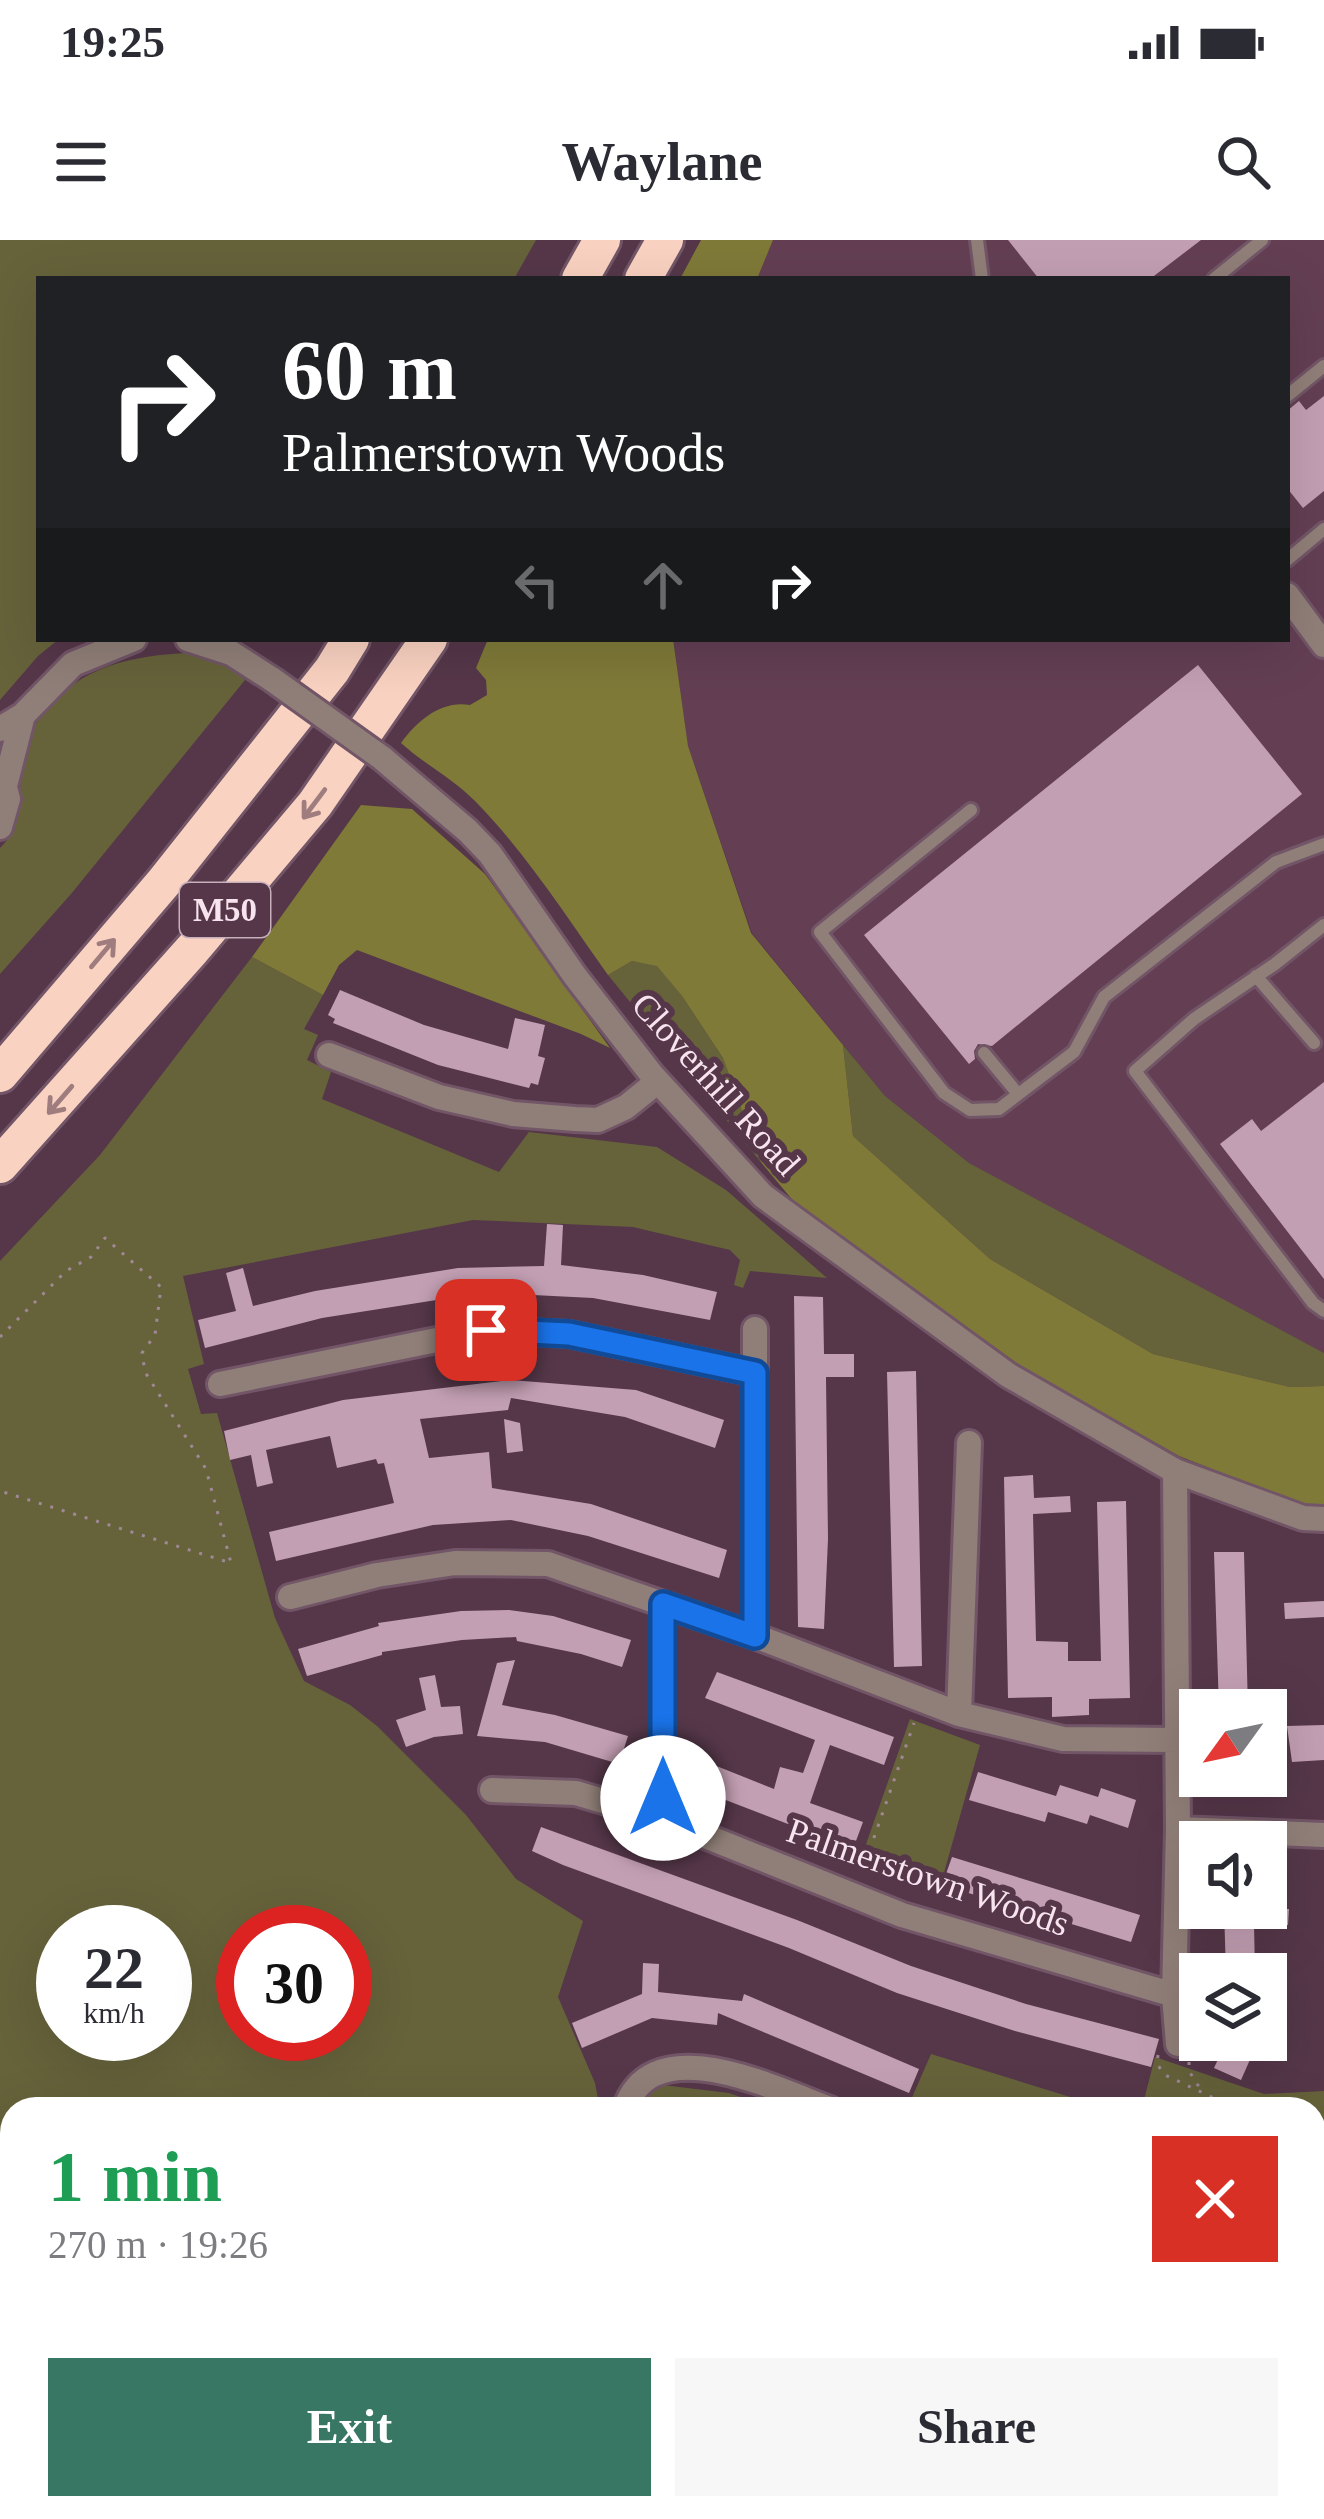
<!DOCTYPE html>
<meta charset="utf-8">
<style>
:root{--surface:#fff;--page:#f7f7f7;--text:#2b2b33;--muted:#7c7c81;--accent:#377764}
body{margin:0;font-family:Georgia,serif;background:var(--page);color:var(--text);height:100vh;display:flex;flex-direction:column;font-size:45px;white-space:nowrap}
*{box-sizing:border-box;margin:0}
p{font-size:39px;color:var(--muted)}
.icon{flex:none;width:66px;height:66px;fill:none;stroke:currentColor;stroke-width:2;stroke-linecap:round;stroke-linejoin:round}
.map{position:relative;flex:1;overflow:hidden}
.drawer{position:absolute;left:0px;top:1857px;width:1326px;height:423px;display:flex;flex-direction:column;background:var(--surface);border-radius:36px 36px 0 0;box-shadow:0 12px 48px #0002}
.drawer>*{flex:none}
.top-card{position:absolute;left:36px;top:36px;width:1254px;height:366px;border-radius:0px;box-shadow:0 12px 48px #0002;background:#202124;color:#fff;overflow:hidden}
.needle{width:78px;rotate:237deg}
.tools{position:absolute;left:1179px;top:1449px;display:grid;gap:24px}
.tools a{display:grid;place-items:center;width:108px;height:108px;border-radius:0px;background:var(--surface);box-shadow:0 12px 48px #0002;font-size:60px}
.speed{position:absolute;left:36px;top:1665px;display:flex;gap:24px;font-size:60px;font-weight:700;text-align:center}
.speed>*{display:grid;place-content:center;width:156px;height:156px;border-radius:50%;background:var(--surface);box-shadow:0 12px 48px #0002;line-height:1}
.speed small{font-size:30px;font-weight:400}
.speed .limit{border:18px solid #d22;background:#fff;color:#111}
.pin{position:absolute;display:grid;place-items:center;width:102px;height:102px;color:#fff;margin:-51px;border-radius:24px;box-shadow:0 6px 18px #0006}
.me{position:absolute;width:132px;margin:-66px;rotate:0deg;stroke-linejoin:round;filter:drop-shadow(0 0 9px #0008)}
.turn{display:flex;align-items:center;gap:42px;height:252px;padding:0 48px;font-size:54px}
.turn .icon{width:156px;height:156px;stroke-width:2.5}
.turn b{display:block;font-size:84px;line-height:102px}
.lanes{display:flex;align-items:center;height:114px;padding:0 48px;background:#0003;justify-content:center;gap:60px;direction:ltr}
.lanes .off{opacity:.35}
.round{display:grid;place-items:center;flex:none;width:126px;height:126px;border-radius:0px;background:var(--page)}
.headline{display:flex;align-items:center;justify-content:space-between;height:204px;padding:0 48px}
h1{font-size:72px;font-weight:700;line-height:90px;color:#1e9e55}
.cta{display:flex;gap:24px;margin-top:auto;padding:24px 48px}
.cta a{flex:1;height:138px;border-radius:0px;background:var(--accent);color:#fff;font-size:48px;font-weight:700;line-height:138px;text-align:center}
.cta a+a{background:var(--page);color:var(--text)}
.status{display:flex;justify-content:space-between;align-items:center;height:84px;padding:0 60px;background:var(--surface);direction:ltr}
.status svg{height:33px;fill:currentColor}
header{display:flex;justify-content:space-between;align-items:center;height:156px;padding:0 48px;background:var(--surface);font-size:54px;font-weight:700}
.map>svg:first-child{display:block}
.built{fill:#643f54}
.green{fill:#66633b;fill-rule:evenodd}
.forest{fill:#7f7a38}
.building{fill:#c39fb3}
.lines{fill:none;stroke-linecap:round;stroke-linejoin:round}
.service-casing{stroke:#725667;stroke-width:18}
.minor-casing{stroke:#725667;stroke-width:30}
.tertiary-casing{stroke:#725667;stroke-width:30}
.motorway-casing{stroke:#725667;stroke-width:42}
.path{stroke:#a18896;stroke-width:3;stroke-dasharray:3 9;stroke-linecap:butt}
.service{stroke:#907f78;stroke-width:12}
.minor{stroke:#907f78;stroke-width:24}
.tertiary{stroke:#907f78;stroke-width:24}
.motorway{stroke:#fad2c1;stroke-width:36}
.tertiary-bridge-casing{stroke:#725667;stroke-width:30;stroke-linecap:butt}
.tertiary-bridge{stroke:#907f78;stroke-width:24}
.oneway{stroke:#9f7d7f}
.route-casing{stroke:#114b97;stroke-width:30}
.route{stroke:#1a73e8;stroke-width:21}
.labels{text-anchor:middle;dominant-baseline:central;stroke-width:12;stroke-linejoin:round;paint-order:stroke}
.shield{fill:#553749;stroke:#c6b0bc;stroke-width:3}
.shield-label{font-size:33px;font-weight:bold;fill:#f7e4ee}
.street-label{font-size:36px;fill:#f7e4ee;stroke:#553749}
</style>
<div class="status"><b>19:25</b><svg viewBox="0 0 49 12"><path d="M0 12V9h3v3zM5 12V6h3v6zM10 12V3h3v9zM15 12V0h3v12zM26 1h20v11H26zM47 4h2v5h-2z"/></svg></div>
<header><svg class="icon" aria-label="menu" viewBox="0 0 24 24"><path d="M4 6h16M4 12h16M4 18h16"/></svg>Waylane<svg class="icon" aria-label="search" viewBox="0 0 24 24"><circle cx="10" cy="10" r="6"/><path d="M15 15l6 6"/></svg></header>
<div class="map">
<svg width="1324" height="2279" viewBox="0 0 1324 2279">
<rect width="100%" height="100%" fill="#553749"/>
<path class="built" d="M773,0H1324V1113L969,923L885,856L752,693L688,506L673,399H1287V39H757Z"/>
<path class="green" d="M0,0H536L514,39H39V399H59L38,416L0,460Z
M186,413L229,427L245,440L71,654L0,734V608C28,582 16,545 23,512C26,496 36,484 45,471C81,426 132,416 186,413Z
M252,717L323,755L304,789L318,795L307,820L331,832L322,859L499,932L529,892L657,907L726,950L827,1038L750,1031L743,1048L734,1045L740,1020L730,1010L633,987L473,980L183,1036L204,1124L188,1129L201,1174L217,1173L275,1378L304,1441L350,1465L377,1486L466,1575L516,1639L583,1681L558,1757L595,1843L600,1869H12V2268H570L556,2279H0V1021L100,915ZM165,1692V1794H63V1692ZM243,1692H345V1794H243Z
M632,721L657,725L682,756L723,818L760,921L608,735Z
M843,805L885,856L969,923L1324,1113V1146L1290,1147L1153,1114L990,1019L853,896Z
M910,1479L980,1505L938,1654L858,1627Z
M931,1814L1080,1860L1077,1869H907Z
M1155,1817L1264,1854L1324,1851V1962L1314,1982V1869H1194L1144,1860Z
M654,1844L729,1853L775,1869H632Z"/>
<path class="forest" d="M701,0H773L757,39H680Z
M488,399H673L688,506L751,693L843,805L853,896L990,1019L1153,1114L1290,1147L1324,1146V1267L1303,1265L1179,1216L1022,1127L795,963L760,921L723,818L682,756L657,726L632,721L608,735C566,676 526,613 475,561C452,538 424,524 401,503C417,481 441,460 470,465L487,455L486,440L476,428Z
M361,565L412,569L485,634L610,808L581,794L357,710L339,725L323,755L252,717Z"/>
<path class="building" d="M1008,0H1201L1150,39H1039Z
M1324,156V251L1303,268L1287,248V171L1299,161L1306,170Z
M1198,425L1302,554L992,806L978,804L974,811L975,819L969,824L864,695Z
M340,750L424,785L508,809L515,778L545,785L538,816L545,818L538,845L531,843L529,848L438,825L333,783L335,779L328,775Z
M1324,842V1039L1220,904L1252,879L1261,891Z
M547,984L563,985L561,1025L643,1035L717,1052L710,1080L593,1058L513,1054L462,1056L322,1078L205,1108L198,1080L236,1071L226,1033L243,1028L253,1066L315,1051L458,1028L544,1026Z
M794,1056L823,1057L824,1114H854V1137H826L828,1299L824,1389L798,1387Z
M916,1131L922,1426L894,1427L887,1132Z
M511,1140L636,1150L724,1180L715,1208L625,1177L511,1158L508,1170L420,1179L429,1218L489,1212L492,1248L591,1264L727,1310L719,1338L588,1296L511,1280L433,1285L276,1321L269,1292L394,1263L384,1223L378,1224L376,1219L337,1228L330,1196L266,1210L273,1243L257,1247L251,1215L230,1220L224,1191L343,1160Z
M504,1179L520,1183L523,1211L507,1213Z
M1033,1235L1034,1258L1070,1256L1071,1272L1033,1274L1036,1401L1068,1402V1421H1101L1097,1262L1126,1261L1130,1458L1089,1459V1475L1052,1477V1457L1008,1458L1004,1237Z
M1214,1312H1244L1248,1470H1219Z
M1324,1361V1377L1285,1379L1284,1363Z
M509,1370L553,1376L631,1400L622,1427L581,1414L517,1401L516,1397L462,1400L382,1412V1415L307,1436L298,1409L379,1386L378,1383L461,1371Z
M515,1420L502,1465L555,1475L628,1496L619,1524L545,1502L477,1496L497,1423Z
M717,1432L894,1497L884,1525L830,1505L810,1563L863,1582L853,1609L684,1544L694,1517L774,1549L780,1527L803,1533L815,1500L705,1458Z
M435,1435L441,1467L460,1466L463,1494L434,1497L406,1507L396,1480L426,1470L419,1438Z
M1324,1485V1520L1292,1522L1287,1486Z
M978,1532L1056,1556L1060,1545L1098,1557L1101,1548L1136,1560L1128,1588L1090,1575L1087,1584L1048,1572L1045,1582L969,1560Z
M1220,1536H1249L1250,1553H1221Z
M541,1587L797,1680L911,1726L1026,1764L1159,1799L1151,1827L1015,1791L897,1753L789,1708L563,1625L532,1611Z
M952,1617L1140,1675L1131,1702L942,1645Z
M1224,1668L1289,1669L1288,1685L1254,1684L1255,1734H1226Z
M643,1723L659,1724L658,1752L742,1761L744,1754L919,1829L909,1853L718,1773L717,1785L652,1778L582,1808L572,1783L642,1754Z
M1227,1800H1244L1256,1806L1241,1840L1214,1828Z"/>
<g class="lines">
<defs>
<path id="service" d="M977,0L982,39
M1214,39L1262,0
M1287,156L1324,126
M1287,320L1324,289
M971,570L820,692L944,853L970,870L999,869L1074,812L1104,757L1276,622L1324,604
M1324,685L1275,724L1194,779L1135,831L1313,1063L1324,1071
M1256,736L1314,803
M984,813L1018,854"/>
<path id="minor" d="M1287,355L1324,405
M329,815L439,857L513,874L575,879L598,880L626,867L657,842
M220,1144L486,1090L569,1094L755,1133
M1175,1231L1178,1589L1174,1755L1178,1804
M290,1357L377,1335L455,1323L548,1324L755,1396L959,1474L1063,1499L1178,1500
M663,1364V1579
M755,1396V1089
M959,1474L969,1203
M492,1550L576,1553L663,1579L902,1675L1174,1755
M1178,1589L1324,1595
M625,1869C653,1787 775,1849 830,1869
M812,2268L836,2279
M1005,2279L1006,2268
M1266,2279L1271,2268"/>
<path id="tertiary" d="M188,399L231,413L273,440
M0,489L23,475L73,424L134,399
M382,518L468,591L490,614L575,736L652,835L763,956L1008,1135L1175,1231L1303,1278L1324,1279
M6,542L23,475
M0,587L8,559L1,532
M1314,2170L1324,2179
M597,2279L610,2268"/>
<path id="motorway" d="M580,39L602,0
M643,39L665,0
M0,834L164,642L332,430L351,399
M0,925L192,710L315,564L429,399"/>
</defs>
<use href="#service" class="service-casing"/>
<use href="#minor" class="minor-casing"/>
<use href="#tertiary" class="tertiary-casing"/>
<use href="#motorway" class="motorway-casing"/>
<path class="path" d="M0,1097L66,1031L91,1017L105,998L161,1047L155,1095L142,1113L145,1132L206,1229L231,1323L0,1251
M862,1632L914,1483
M1158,1815L1157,1824L1165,1835L1237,1869
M1189,1822V1831L1201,1850
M1314,1887L1324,1888
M1065,2268L1068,2279"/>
<use href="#service" class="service"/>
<use href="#minor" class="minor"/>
<use href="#tertiary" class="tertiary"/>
<use href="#motorway" class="motorway"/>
<defs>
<path id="tertiary-bridge" d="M273,440L382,518"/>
</defs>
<use href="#tertiary-bridge" class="tertiary-bridge-casing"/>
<use href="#tertiary-bridge" class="tertiary-bridge"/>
</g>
<defs><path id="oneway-shaft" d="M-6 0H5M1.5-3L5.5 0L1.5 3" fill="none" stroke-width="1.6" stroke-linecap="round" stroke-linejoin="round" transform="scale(3)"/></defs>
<g class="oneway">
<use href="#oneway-shaft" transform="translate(314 564) rotate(127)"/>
<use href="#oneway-shaft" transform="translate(103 713) rotate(-50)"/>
<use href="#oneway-shaft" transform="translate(60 860) rotate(131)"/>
</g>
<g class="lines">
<defs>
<path id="route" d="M486,1090L569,1094L755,1133V1396L663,1364V1558"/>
</defs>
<use href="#route" class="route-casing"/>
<use href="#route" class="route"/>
</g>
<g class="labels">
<rect class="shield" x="180" y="643" width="90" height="54" rx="9"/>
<g class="shield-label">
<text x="225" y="670">M50</text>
</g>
<g class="street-label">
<text transform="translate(716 844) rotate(48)">Cloverhill Road</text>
<text transform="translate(928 1637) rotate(19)">Palmerstown Woods</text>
</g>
</g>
</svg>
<div class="tools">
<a><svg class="needle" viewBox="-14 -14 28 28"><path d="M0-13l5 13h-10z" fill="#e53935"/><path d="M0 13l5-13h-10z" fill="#7c7c81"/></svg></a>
<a><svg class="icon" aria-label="sound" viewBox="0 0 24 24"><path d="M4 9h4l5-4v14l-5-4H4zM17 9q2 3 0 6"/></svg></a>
<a><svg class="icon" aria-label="layers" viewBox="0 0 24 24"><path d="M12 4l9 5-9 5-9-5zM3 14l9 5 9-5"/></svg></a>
</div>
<div class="speed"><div>22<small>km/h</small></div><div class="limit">30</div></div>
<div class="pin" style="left:486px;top:1090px;background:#d93025"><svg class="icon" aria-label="arrive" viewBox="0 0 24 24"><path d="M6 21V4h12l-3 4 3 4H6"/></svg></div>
<svg class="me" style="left:663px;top:1558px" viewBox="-20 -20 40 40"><circle r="19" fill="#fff"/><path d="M0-13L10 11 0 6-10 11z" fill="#1a73e8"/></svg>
<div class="top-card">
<div class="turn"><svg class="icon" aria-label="right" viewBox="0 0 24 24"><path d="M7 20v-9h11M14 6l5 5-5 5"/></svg><div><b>60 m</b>Palmerstown Woods</div></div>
<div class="lanes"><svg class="icon off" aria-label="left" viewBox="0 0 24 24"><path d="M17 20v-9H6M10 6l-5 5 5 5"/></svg><svg class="icon off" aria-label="ahead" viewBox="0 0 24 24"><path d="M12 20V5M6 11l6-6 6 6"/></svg><svg class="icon" aria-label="right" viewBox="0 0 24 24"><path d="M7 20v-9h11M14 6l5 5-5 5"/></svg></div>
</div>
<section class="drawer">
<div class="headline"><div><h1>1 min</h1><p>270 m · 19:26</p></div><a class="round" style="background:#d93025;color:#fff"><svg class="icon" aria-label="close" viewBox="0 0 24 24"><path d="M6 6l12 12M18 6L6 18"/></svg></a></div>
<div class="cta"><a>Exit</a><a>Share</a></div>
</section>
</div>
